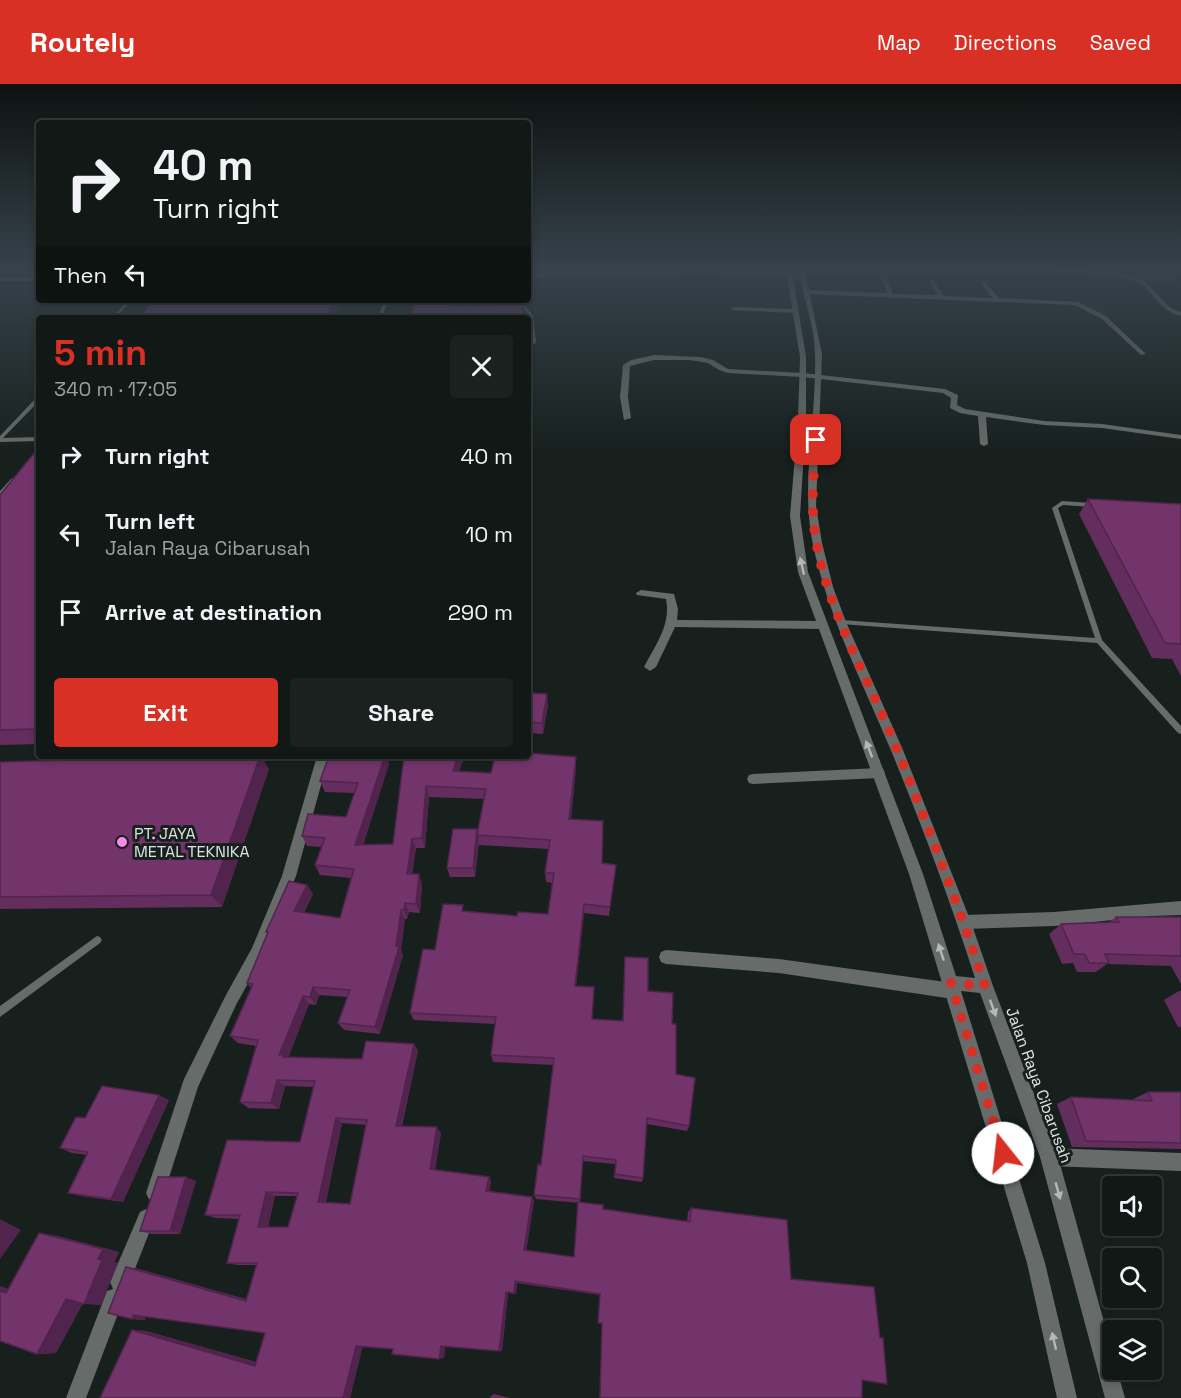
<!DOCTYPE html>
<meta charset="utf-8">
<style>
:root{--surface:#111816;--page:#1a211f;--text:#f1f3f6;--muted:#9ca0a1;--line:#303735;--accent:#d93025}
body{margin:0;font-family:"Space Grotesk",sans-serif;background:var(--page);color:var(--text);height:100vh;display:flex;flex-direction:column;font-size:22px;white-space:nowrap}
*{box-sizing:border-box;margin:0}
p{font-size:20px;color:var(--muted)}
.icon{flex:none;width:33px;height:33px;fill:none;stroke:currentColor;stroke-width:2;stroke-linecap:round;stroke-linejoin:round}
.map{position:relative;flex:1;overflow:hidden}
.sheet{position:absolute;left:36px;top:231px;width:495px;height:444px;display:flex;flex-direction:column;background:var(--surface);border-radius:6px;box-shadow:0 3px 9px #0003,0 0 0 2px var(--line)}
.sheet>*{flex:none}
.hud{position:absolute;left:36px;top:36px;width:495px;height:183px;border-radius:6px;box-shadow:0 3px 9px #0003,0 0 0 2px var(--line);background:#111816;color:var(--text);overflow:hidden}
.controls{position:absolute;left:1102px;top:1092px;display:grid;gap:12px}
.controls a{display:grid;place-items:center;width:60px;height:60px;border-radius:6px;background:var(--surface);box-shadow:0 3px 9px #0003,0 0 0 2px var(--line);font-size:30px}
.pin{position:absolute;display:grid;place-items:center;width:51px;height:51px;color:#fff;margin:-26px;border-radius:12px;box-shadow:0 3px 9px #0006}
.me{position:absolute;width:66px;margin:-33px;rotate:344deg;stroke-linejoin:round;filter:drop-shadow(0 0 4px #0008)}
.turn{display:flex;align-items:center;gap:21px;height:126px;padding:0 18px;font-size:27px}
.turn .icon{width:78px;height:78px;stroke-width:2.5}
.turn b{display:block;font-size:42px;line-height:51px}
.then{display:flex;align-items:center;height:57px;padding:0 18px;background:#0003;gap:12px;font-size:22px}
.round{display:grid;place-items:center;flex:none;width:63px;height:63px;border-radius:6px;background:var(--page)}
.overview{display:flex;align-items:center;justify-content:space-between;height:102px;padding:0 18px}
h1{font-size:36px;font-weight:700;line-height:45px;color:var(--accent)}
.primary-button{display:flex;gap:12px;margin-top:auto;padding:12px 18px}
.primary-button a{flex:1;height:69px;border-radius:6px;background:var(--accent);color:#fff;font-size:24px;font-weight:700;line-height:69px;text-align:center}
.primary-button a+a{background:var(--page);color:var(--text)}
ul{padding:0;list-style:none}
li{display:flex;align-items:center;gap:18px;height:78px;padding:0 18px}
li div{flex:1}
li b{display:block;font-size:22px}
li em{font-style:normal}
header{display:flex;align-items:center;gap:36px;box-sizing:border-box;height:84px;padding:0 30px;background:var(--accent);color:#fff}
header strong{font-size:28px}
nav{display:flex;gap:33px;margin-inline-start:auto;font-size:21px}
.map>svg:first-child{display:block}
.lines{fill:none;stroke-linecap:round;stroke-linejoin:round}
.service{fill:#676b69;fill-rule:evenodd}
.minor{fill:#676b69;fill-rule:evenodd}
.tertiary{fill:#676b69;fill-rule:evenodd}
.wall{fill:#632d5d;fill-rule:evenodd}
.shaded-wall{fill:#50244c}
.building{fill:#73346c;stroke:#50244c;stroke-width:1.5;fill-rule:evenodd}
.oneway{fill:#b4b9b6}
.route{stroke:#d93025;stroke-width:10;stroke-dasharray:0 18}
.poi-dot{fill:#f888eb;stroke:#17201d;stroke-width:2}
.labels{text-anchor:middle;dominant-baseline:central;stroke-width:6;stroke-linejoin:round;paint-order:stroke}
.poi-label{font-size:16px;fill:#dde3e0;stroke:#17201d;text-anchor:start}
.street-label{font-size:16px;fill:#dde3e0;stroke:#17201d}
</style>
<header>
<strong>Routely</strong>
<nav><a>Map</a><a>Directions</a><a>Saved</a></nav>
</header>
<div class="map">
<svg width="1181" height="1314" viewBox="0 0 1181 1314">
<rect width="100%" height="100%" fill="#17201d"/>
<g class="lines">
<path class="service" d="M719,189L790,190L792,191L790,192L720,191Z
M128,216H132L116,234H112Z
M384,216H388L382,234H378Z
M521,218H523L533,232L536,259L528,262V260L532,258L529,232L522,222L464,223L462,222L464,221L521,220Z
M37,313H39V317L3,354L39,353V357L0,358V352Z
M528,383L531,385V400L528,402Z
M13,394L15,395V397L2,411L0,412V407L11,395Z
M1062,417L1092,419L1095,421L1092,423L1063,421L1058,424L1102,556L1181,642V650L1178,649L1097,559L841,540L838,538L841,536L1095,554L1052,424Z
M97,852L100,853L102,856L100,859L0,933V922Z"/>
<path class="minor" d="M682,187L680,190L528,193V189Z
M1044,187C1066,185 1128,185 1145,198C1158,208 1164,224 1181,228V232C1157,226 1155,207 1137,198C1117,188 1070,190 1047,189Z
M0,193H39V197H0Z
M885,194L888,196L893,210L938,211L930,198L933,196L944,212L992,214L980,198L983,196L999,214L1078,218L1106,232L1146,270L1141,271L1102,235L1075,221L807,210L804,208L807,206L887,209L882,196Z
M734,223L796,225L799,227L796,229L732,226L731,225Z
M654,271L700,273L713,276L728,285L803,289L945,305L958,311L957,321L965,325L1044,337L1102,340L1181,351V355L1102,344L1044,341L986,333L988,360L984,362L980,360L978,332L960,329L950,324L951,314L943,309L803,293L728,289L719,286L708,279L690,276H654L630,282L628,313L631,334L624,336L620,313L623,281L631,276Z
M641,506L674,510L678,525L677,536L822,537L827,541L822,545L675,543L656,583L650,587L644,583C656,560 671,541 666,515L637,511L636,509Z
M317,672H329L296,792L262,874L236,921L198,1003L164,1109L161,1115L155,1118L149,1115L146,1109L184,995L226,911L252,864L282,792Z
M879,684L883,685L885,689L883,693L879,694L753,700L749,699L747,695L749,691L753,690Z
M1181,817V831L1152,832L1054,842L964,845L959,843L957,838L959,833L964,831L1054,828Z
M666,866L779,875L953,899L958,902L961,907L958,912L953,915L779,889L666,880L661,878L659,873L661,868Z
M1049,1064L1181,1069V1087L1049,1082L1043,1079L1040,1073L1043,1067Z
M146,1125L152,1128L155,1134L127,1205L121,1207L124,1214L86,1314H66L107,1207L113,1205L110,1198L140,1128Z"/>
<path class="tertiary" d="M786,187H792L806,273V335L800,432L808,488L923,790L956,892L975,894C950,816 921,739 890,664C862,597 828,532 813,461C800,398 817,334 815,271C815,242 803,214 799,187H805L822,270L816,422L822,459L833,503L846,538L903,666L971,838L993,902L1058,1073L1113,1270V1286H1117L1125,1314H1105L1040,1073L980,909L961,907L1045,1179L1077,1314H1057L1027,1179L909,790L798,488L790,432L798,335L800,273Z"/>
</g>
<path class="wall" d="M1135,187H1175L1169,198L1147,197L1138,192Z
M39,368V660L0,661V411Z
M1088,415L1181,420V592L1172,575L1152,574L1079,430Z
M528,609L548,621L543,650L528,649Z
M404,672H464L459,688L491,689L576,673V683L571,735L602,779L615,790L609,832L584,829L576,902L592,935L623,937L625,873L648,907L672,940L676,990L689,1042L687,1047L647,1040L643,1094L642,1098L614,1094L615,1080L583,1077L580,1119L536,1115L534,1111L541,1081L553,981L493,978L491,971L495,940L414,936L410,929L435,866L465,827L517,832L548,830L552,799L546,798L545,789L548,765L479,761V758L475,793H450L447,784L477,745L478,748L484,715L429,713L425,764H416L412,790L422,799L420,829L409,828L407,835H405L401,866L403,871L380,950L344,946L338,939L347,913L319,911L316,921L309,920L288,973L362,975L414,960L418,967L402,1042L441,1049L435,1086L491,1097L489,1107L532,1113L534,1117L526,1167L574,1173L603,1125L687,1137L688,1128L691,1124L787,1136L602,1240L598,1239L600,1211L517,1199L516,1210L508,1209L502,1267L445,1263L444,1274L393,1265L362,1263L350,1314H100L132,1246L146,1247L256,1278L265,1249L146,1233L145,1236L132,1235L126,1183L139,1185L246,1215L257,1181H237L227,1179L239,1135L216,1134L205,1131L300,1058L314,1003L285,1002L279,1025L248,1024L240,1018L256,962L238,959L230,952L251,904L247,899L268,850L266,848L307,801L313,810L304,829L340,834L351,794L320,791L315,781L322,763L307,762L302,752L346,733L355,709L325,708L320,697L389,680L363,761L393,760ZM342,1039L366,1041L350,1120L326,1118ZM275,1112H297L288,1143H268Z
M0,678L269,685L222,823L0,825Z
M1116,833H1181V900L1171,882L1107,880L1096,888H1077L1073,879L1062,880L1049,850L1061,840L1109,838Z
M1179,907H1181V943H1178L1164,916Z
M1148,1008H1181V1065L1072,1063L1057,1020L1071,1013L1133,1016V1015Z
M169,1016L123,1118L81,1112L68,1109L87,1071L72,1069L60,1064L85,1034Z
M196,1097L180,1150H152L140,1147Z
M39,1149L57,1152L119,1168L114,1178L118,1179L101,1221L83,1219L56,1269L37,1270L8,1205Z
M494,1310L510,1314H490L491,1312Z"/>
<path class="shaded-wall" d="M334,216H343L335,234H325Z
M451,216H453V220L452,234L450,222Z
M524,221L525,234H522Z
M547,610L548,621L543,650L542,639Z
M260,672H261L269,685L222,823L211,811Z
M385,672H386L389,680L360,771L355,761Z
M458,672H464L456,698L453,687Z
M576,673V683L570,745L569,735Z
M426,702L429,713L425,764L422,754Z
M477,745L479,758L475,793L473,784Z
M412,755L416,764L411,799L407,790Z
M419,790L422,799L420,829L416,820Z
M307,801L313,810L300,836L294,827Z
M405,819L409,828L407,835L404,826Z
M584,820V829L575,910V902Z
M401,826L405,835L401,866L403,871L380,950L375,943L396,862Z
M313,903L319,911L316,921L310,913Z
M303,912L309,920L288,975L279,971Z
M414,960L418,967L400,1047L396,1042Z
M277,996L285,1002L279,1025L271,1019Z
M159,1011L169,1016L123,1118L111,1115Z
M336,1034L342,1039L325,1121L318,1118Z
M437,1043L441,1049L434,1090L430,1085Z
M186,1093L196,1097L180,1150L170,1147Z
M489,1093L491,1097L489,1111L486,1107Z
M266,1108L275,1112L267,1146L258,1143Z
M532,1113L534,1117L526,1169L524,1166Z
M0,1135L21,1146L0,1175Z
M103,1165L119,1168L114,1178L98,1175Z
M102,1176L118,1179L101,1221L84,1220Z
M126,1183L139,1185L255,1218L246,1217Z
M515,1197L517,1199L516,1210L514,1209Z
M0,1202L26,1210L6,1209L0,1207Z
M506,1208L508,1209L502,1267H499Z
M66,1215L84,1216L56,1269L37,1270Z
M133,1231L146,1232L145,1236L132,1235Z
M132,1246L146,1247L265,1281L255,1282Z
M356,1262H363L350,1314H343Z
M441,1262H445L444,1274L439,1275Z"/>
<path class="building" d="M154,216H334L325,234H138Z
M416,216H451L450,222L524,221L522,234H410Z
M35,368H39V645L0,646V411Z
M1088,415L1181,420V560L1165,559Z
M528,609L547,610L542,639L528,638Z
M528,669L576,673L569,735L603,737L602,779L616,781L610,823L584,820L575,902L594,903L592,935L623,937L625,873L648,874V907L673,909L672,940H676V990L695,994L689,1042L647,1034L643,1094L615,1090L616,1076L583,1072L580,1115L534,1111L538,1080L541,1081L554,974L491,971L496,933L410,929L423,865L435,866L443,820L463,821L462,827L517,832L518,828L548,830L554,789H545L550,756L477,751L486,705L426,702L422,754L412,755L407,790H419L416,820L405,819L404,826H401L396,862L399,863L375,943L338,939L350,906L313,903L310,913L303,912L279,971H284L283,973L362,975L366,957L414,960L396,1042L437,1043L430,1085L489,1093L486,1107L532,1113L524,1166L574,1173L578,1118L603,1121V1125L690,1138L691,1124L787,1136L791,1195L874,1203L880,1254H883L887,1300L862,1296V1314H600L602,1239H598L600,1210L515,1197L514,1209L506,1208L499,1267L441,1262L439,1275L392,1270L393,1265L356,1262L343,1314H100L132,1246L255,1282L265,1249L133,1231L132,1235L108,1229L126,1183L246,1217L257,1179H227L240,1131H205L227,1056L300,1058L315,997L277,996L271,1019L240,1018L258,956L230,952L253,900L247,899L268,848H266L289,797L307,801L294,827L340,834L354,785L315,781L325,754L302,752L308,730L346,733L358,699L320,697L329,672H385L355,761L393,760L404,672H458L453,687L491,689L495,672H528ZM336,1034L367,1036L350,1120L318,1118ZM266,1108L298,1109L288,1143H258Z
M210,672H260L211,811L0,813V678Z
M453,745H477L473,784H447Z
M1116,833H1181V872L1105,870L1109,879H1089L1085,870H1074L1061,840L1119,838Z
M102,1002L159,1011L111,1115L68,1109L88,1068L60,1064L76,1033L85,1034Z
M1148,1008H1181V1059L1086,1057L1071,1013L1152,1017Z
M158,1093H186L170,1147H140Z
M39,1149L103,1165L98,1175L102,1176L84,1220L66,1215L37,1270L0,1257V1207L6,1209Z"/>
<defs><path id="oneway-solid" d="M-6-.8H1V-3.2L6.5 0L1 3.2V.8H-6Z" transform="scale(1.5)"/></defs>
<g class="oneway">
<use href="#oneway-solid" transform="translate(802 482) rotate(-103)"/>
<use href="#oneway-solid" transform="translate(869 665) rotate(-111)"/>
<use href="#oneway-solid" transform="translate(941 868) rotate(-108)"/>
<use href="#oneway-solid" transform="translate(993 924) rotate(70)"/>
<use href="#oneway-solid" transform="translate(1058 1107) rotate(74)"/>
<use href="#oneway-solid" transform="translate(1054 1257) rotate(-103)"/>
</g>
<linearGradient id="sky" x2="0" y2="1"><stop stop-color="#0d1210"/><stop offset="0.5" stop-color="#36424c"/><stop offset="1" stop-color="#36424c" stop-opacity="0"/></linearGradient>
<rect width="1181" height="371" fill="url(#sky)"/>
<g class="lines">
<path class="route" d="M816,356C814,384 811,414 814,442C823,522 869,594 898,668C929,745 959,823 985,902L951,899L1003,1069"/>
</g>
<circle class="poi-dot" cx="122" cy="758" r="6"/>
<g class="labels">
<g class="poi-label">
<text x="134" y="749">PT. JAYA<tspan x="134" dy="18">METAL TEKNIKA</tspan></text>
</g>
<g class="street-label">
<text transform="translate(1039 1001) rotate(70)">Jalan Raya Cibarusah</text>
</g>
</g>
</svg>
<div class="controls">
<a><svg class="icon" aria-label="sound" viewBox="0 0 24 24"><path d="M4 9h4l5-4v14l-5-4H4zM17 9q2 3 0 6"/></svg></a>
<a><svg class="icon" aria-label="search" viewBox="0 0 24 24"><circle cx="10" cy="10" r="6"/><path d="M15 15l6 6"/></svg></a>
<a><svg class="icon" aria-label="layers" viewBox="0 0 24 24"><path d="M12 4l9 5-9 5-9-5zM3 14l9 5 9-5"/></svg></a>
</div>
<div class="pin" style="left:816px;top:356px;background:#d93025"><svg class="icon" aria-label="arrive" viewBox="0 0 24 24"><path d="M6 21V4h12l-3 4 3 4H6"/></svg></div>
<svg class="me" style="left:1003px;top:1069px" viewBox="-20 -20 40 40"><circle r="19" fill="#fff"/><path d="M0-13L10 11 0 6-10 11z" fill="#d93025"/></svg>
<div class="hud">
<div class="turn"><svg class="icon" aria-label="right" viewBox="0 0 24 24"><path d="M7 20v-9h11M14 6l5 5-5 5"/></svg><div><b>40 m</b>Turn right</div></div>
<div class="then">Then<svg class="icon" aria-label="left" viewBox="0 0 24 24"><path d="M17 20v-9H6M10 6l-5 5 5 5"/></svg></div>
</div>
<section class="sheet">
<div class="overview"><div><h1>5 min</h1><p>340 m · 17:05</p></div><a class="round"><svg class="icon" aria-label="close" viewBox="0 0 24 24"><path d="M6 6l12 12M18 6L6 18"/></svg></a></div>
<ul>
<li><svg class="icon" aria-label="right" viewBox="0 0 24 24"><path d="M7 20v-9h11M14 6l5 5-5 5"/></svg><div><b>Turn right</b></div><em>40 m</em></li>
<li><svg class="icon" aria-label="left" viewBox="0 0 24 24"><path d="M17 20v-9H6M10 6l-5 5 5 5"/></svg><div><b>Turn left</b><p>Jalan Raya Cibarusah</p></div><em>10 m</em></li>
<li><svg class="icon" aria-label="arrive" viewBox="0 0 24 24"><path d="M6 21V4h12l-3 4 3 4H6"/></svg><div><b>Arrive at destination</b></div><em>290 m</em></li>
</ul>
<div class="primary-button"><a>Exit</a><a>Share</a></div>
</section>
</div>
